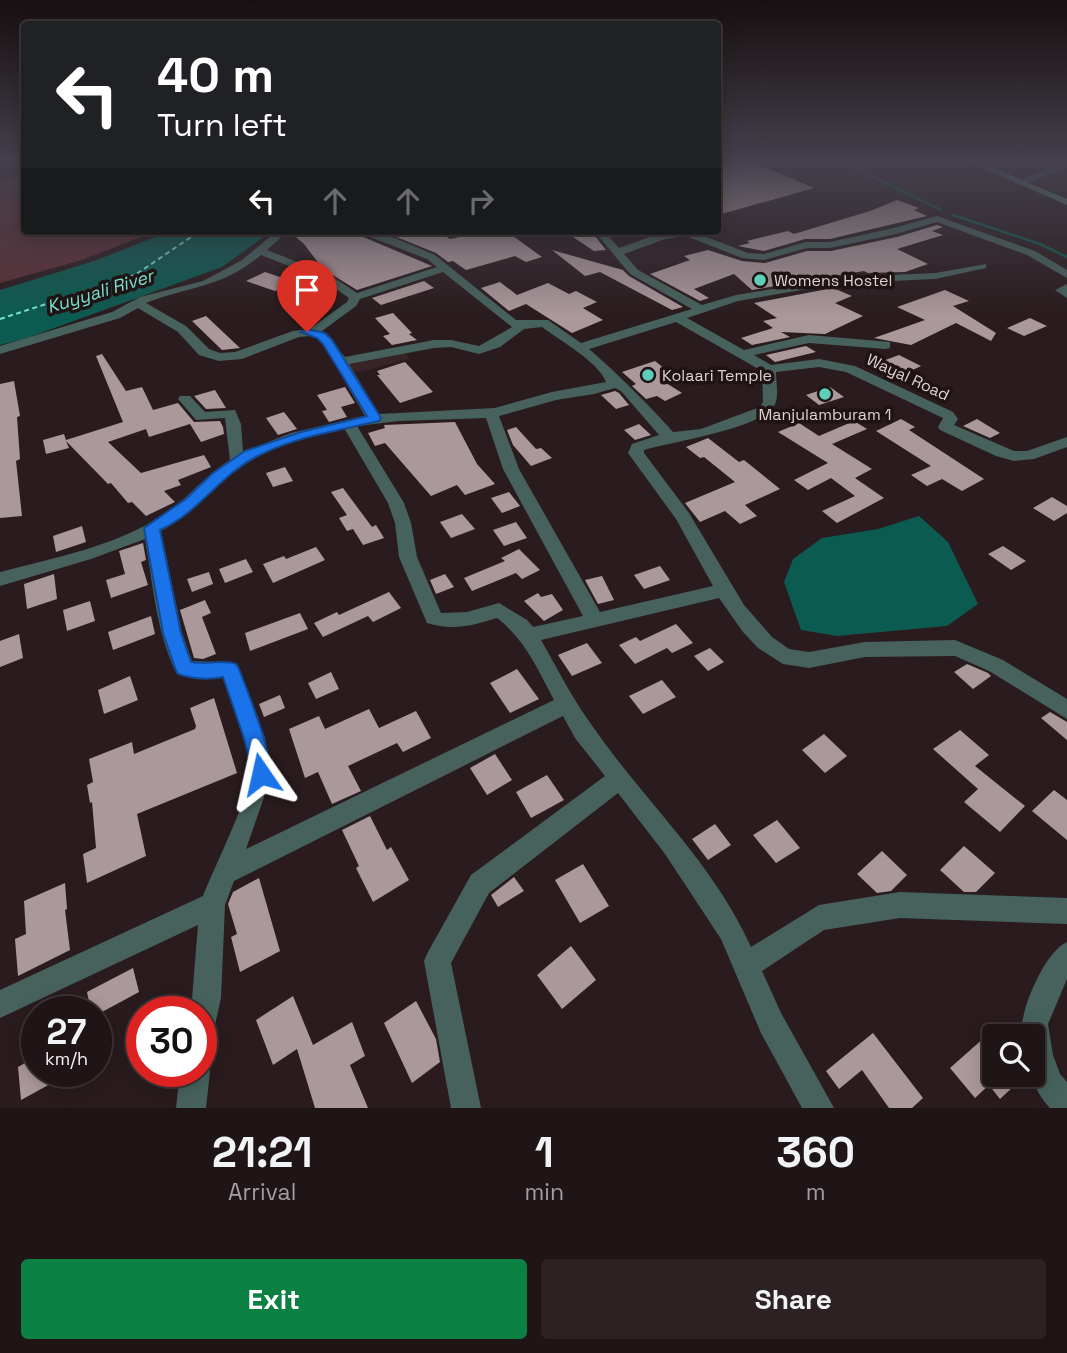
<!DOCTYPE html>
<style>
:root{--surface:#201516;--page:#2d2223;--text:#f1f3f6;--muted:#a29fa1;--line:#3d3435;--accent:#0b8043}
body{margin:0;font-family:"Space Grotesk",sans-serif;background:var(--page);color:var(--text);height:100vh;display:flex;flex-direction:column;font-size:26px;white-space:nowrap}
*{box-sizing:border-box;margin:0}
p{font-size:23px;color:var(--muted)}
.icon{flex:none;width:38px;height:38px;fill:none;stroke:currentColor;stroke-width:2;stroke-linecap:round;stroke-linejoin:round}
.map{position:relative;height:1108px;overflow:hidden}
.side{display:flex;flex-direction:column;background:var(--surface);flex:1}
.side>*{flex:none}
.hud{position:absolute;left:21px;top:21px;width:700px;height:214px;border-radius:7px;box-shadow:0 4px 18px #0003,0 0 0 2px var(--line);background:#202124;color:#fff;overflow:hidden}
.buttons{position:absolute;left:982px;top:1024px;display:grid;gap:14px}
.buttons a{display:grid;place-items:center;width:63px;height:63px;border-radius:7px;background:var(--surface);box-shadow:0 4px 18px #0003,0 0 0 2px var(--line);font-size:35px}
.speed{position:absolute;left:21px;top:996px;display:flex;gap:14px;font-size:35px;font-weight:700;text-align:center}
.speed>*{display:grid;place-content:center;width:91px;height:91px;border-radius:50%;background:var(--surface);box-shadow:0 4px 18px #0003,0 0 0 2px var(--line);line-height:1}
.speed small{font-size:18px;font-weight:400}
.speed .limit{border:10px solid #d22;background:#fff;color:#111}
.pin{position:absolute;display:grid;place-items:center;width:60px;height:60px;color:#fff;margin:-72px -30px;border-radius:50% 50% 50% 0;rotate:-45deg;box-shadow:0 0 7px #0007}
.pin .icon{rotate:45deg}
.me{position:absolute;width:77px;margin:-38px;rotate:349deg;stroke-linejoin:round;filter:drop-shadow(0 0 5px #0008)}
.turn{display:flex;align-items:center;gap:24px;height:147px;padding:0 21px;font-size:32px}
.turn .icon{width:91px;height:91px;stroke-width:2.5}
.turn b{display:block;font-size:49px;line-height:60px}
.lanes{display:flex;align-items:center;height:66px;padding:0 21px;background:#0003;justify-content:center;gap:35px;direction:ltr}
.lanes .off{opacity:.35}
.eta{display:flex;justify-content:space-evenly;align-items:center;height:119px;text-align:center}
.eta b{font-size:42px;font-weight:700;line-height:49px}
.button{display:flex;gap:14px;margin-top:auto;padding:14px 21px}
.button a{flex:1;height:80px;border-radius:7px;background:var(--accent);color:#fff;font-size:28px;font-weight:700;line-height:80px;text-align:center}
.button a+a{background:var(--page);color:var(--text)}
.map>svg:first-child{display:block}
.built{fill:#382427}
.green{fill:#5c3037}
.water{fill:#0c5b50}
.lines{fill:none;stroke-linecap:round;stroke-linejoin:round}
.stream{stroke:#0c5b50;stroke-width:2.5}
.ferry{stroke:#78e2ce;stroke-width:2;stroke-dasharray:5 3.5;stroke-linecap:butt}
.building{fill:#ab989a}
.street{fill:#47625c;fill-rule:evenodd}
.secondary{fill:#5c877e;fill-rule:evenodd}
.route{fill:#1a73e8;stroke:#114b97;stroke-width:2}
.poi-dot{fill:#5cceba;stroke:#201314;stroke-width:2.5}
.labels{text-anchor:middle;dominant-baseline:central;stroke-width:7;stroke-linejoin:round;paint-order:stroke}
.far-poi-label{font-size:16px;fill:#ded3d4;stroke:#201314;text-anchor:start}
.far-street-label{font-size:16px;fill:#ded3d4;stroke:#201314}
.far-water-label{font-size:18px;font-style:italic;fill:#78e2ce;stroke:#201314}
</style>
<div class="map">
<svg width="1067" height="1108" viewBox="0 0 1067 1108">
<rect width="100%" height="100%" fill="#2a1c1e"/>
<path class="built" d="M402,349L410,359L355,373L347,363Z"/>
<path class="green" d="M24,174V231H156L82,260L0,283V182Z"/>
<path class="water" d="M171,231H272L222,267L27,338L0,345V290L94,261Z
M919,516L948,542L978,604L947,626L837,636L801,630L784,582L793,559L822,538L878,529Z"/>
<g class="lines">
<path class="stream" d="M840,161L941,210
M953,215L1040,244L1067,257"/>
<path class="ferry" d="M0,319L135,275L200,231"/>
</g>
<path class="building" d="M718,161H750L814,188L718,215Z
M897,200L919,208L914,210L927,216L830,239H805L764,251L738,246L750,243L747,241L788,231L794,234L870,211Z
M937,225L943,227L932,231L943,235L897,249L928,264L905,272L868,273L864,271L752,290L734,274L694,289L709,298L700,301L650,274L690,260L684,256L708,250L742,261L765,263L807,251H831L897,237Z
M311,231L318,236L346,231L353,237L361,236L432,266L357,290L323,269L304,244L290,232Z
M399,231L416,237L437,231L450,239L488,231H506L542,257L526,262L515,256L466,270L453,261L448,262L436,253L389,234Z
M564,231H591L606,250L594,251Z
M552,250L623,270L629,276L683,307L672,310L600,272L585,276Z
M265,272L295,282L275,291L246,281Z
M424,281L434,288L381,305L372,298Z
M500,282L517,295L548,283L569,294L576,291L597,302L583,308L603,320L572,333L526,304L509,311L481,288Z
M833,288L852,296L835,303L863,316L825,334L781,332L790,337L752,345L741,338L773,328L763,321L777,318L754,303Z
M945,290L969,301L953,306L996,333L991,341L956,323L911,345L874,338L925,320L897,307Z
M393,313L412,333L409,334L417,340L392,345L383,336L390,334L375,318Z
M206,316L240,348L222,350L192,321Z
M1030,318L1047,326L1024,336L1007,328Z
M806,346L816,352L775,362L766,355Z
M102,354L126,391L142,387L153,410L178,403L194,422L220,421L223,427L224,434L201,442L190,424L149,437L146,429L108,442L141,473L204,455L211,467L178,480L181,485L164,491L175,502L146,516L132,502L128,503L111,483L108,484L66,441L69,448L46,454L43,440L64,434L66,440L123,422L96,356Z
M899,355L921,366L898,377L890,372L883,375L869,366Z
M655,361L675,377L663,381L682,393L665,401L657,396L646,399L632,386L636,384L622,372Z
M405,362L433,392L400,403L377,375H380L377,371Z
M14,381L20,416L17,417L20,459L16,461L22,516L0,518V384Z
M345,387L355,403L341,407L347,417L329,422L322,411L327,410L317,395Z
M830,387L844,397L819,405L806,395Z
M215,390L226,408L206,409L194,396Z
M615,391L619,393L629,405L616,409L601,395Z
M284,412L297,429L278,435L266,418Z
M901,419L915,427L909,430L984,479L962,491L942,479L927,486L911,475L931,466L876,431Z
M977,419L1000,433L990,438L963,426Z
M854,421L867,429L832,444L872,469L855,478L884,498L837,523L822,511L855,496L831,478L808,490L794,480L828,463L778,432L799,423L819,436Z
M455,422L477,464L495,484L465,495L457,485L431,496L385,443L375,446L368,433L385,428L384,425Z
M639,424L651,435L635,440L624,430Z
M516,427L536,449L541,448L552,458L531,466L513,445L507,430Z
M708,438L739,462L744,460L780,489L745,505L757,516L740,524L725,511L700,522L685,503L735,482L704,457L700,458L686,447Z
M285,467L293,481L273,487L266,473Z
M343,488L372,527L376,525L384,538L363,545L353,529L347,531L339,518L347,515L331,492Z
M509,492L520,506L502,513L491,498Z
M1052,497L1067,506V513L1054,521L1033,508Z
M462,514L475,529L451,538L440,522Z
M516,522L527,538L504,546L493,530Z
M82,526L86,542L56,552L53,536Z
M143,543L146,560L141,562L148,585L111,598L106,580L125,574L119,551Z
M1003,546L1026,561L1011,570L988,554Z
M316,547L325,560L273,583L263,564L284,556L286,559Z
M519,549L540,570L522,579L516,573L472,591L464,578L505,561L501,558Z
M246,559L253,572L225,583L219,569Z
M660,566L670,580L644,589L634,575Z
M209,572L213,584L192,592L187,579Z
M54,574L57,599L27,609L24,584Z
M445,574L454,587L436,594L430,580Z
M602,576L614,600L598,604L585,580Z
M389,592L401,608L373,622L368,616L323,637L314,623L337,612L339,615Z
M538,593L541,597L552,594L563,610L544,621L524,601Z
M205,600L211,613L202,617L216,654L203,659L194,658L180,610Z
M90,601L95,621L67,631L63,610Z
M300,613L308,629L250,651L245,633Z
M151,616L155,634L113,650L108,632Z
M676,624L693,643L672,653L667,648L635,664L619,645L636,637L640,641Z
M19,634L23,658L0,667V641Z
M587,643L602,663L572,676L558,655Z
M710,648L724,662L708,671L694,656Z
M967,664L988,673L991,676L973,689L954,672Z
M517,669L539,699L510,713L490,683Z
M331,672L339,689L316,699L308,683Z
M130,676L138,700L104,714L98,690Z
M662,680L676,697L643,714L629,696Z
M280,695L285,708L264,717L259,704Z
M214,698L237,773L137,814L146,856L87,883L83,854L96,848L92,802L90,803L87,785L93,782L89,759L132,742L134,754L195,729L196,726L190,708Z
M369,709L379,728L416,711L431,738L403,752L397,743L348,766L361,791L332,804L318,772L305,778L289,729L319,716L325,729Z
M1050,712L1067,722V740L1041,718Z
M960,730L989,755L975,766L1025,806L1000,832L964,802L978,789L933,749Z
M824,734L847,756L825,773L802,750Z
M495,754L512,780L487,795L470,768Z
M547,775L564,800L531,818L516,792Z
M1054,790L1067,800V840L1032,811Z
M370,816L387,850L391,847L409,880L373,902L356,868L359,866L342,830Z
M777,820L800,848L776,863L753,835Z
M715,824L731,845L708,860L692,839Z
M964,846L995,873L976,892H964L940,870Z
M882,851L907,875L891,891L877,893L857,874Z
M583,864L609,906L580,923L555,880Z
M514,877L524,891L498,907L491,895Z
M259,878L280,951L240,972L231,937L237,934L228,904L233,892Z
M65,883L67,909L65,910L70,950L18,976L15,939L26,934L24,901Z
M571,946L596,980L562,1009L537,975Z
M133,968L139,992L102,1012H91L87,992Z
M293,996L313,1045L352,1022L365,1056L350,1065L368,1108H315L297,1049L273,1065L256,1020Z
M416,1001L436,1039L440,1062L412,1083L384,1023Z
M873,1033L923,1098L912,1108H889L862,1070L839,1089L826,1071Z
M985,1037L994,1047V1074H1027L1000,1099L989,1085L975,1098L950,1068Z
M37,1056V1071H74L21,1100L18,1067Z"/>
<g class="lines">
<path class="street" d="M1067,161V167L1022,185L1014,183Z
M937,216L1035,251L1067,270V278L1027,255L937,222L896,234L830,248H807L764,260L742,258L686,236L665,239L624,254L638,270L702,305L736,295L847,277L935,273L986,264V268L935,279L847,283L813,288L738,301L687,318L744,350L809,335L890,342V348L886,349L809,343L754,355L771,365L819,359L855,366L953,412L958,419L954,425L1014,451H1027L1067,437V447L1034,459L1014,461L996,456L940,430L938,427L943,418L846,372L819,367L776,372C776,382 779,396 775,404C765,428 670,442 644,450V453L689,513L744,605L772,637L789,649L809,652L865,642L955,640L1003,660L1067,699V719L989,671L955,656L865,657L809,668L783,664L758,648L743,632L719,598L541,640C557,668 572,698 591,724C643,800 713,862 751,947L819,905L900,892L1067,898V924L900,918L824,930L762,971L781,1013L834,1108H802L761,1033L721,939L665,854L618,793L489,893L451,963L481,1108H451L424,961L428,952L471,875L605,776L575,738L563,716L234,881L225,905L221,998L211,1043L201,1047V1012H191L198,925L0,1018V990L203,896C213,870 250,796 250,773C250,742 233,708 223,678C207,680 192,679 177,674C156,633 153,583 145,539L91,559L0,586V572C54,558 116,546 163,515C187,500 205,475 230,460L225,418L196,420L178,399L180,396H190L205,412L235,410L241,424L243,452L291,433L365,416L329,353L318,339L311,336L299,337L242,359L219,361L199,355L178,332L138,308L120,318L0,354V346L112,312L140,297L203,281L242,260L277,231H288L267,250L330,275L357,293L437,267L427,259L355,231H371L395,238L435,255L516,320H548L581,343L692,309L630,274L594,231H604L619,248L655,235L650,231H691L748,253L764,254L806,242H830L894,228ZM261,255L322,279L349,298L347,302L310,329L293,331L235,352L220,353L209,349L186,326L146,303C190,286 222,288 261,255ZM443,272L512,327L479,346L451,340H434L345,357L322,331L356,306L360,299ZM676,322L762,371L763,402L760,407L701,429L673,432C645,401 619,375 589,349ZM542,327C558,339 600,363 606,382L552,392L495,408L379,414L349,364L434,348L451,347L479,354L500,347L524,329ZM615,388L621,391L659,435L632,444L628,453L676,519L713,586L600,612L519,469L499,416L556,400L594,394ZM486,418L503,469L583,616L533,627L527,620L499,603L467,612L441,613L417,557L411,523L404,503L357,426L399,421ZM344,428L388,503L395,523L399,557L427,623C452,631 472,626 497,618C525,639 538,670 554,700L246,849L272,774L265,738L237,663L192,661L182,633L161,531C186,518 203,497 224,479C258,451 301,437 344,428Z
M1067,284V298L1055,290Z
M1067,942V979L1048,1024L1053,1055L1060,1074L1067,1082V1108H1050C1027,1082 1032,1069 1032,1036H1022C1018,1013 1045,951 1067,942Z
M201,1059L205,1061L210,1071L206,1108H176L180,1071H201Z"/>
<path class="secondary" d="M967,161H977L1067,199V205Z"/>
</g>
<linearGradient id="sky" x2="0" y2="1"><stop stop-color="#170f10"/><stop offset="0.51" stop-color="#44404c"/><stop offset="1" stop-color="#44404c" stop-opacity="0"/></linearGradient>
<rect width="1067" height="316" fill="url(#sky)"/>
<path class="route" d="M307,329L325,333L332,340L381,418L379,421C338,431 292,437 254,458C219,477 197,514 160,530L181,633L191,662C206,665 223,659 236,664L239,669C247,691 277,761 268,780L261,783L254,780L244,738L223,677C208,680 193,679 178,674L175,668L163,633L144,528L187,498L213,473L245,451L301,432L367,416L323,344L317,338L301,332Z"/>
<g class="poi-dot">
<circle cx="760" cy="280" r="7"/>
<circle cx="648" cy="375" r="7"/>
<circle cx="825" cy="394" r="7"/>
</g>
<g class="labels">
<g class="far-poi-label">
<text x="774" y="280">Womens Hostel</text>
<text x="662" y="375">Kolaari Temple</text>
<text x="825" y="414" text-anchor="middle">Manjulamburam 1</text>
</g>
<g class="far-street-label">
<text transform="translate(908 377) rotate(25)">Wayal Road</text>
</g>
<g class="far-water-label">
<text transform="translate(100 291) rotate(-17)">Kuyyali River</text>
</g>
</g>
</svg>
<div class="buttons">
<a><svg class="icon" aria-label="search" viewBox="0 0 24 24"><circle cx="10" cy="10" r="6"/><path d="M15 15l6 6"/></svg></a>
</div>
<div class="speed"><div>27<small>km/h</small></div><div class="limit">30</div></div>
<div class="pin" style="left:307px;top:332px;background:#d93025"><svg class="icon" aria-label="arrive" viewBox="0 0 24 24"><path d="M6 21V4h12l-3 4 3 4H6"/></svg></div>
<svg class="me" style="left:261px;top:774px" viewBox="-20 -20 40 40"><path d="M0-17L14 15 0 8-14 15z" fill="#1a73e8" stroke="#fff" stroke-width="4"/></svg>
<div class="hud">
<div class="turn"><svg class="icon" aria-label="left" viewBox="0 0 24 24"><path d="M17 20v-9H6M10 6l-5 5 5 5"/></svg><div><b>40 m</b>Turn left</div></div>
<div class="lanes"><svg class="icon" aria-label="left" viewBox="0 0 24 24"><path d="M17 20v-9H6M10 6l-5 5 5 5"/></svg><svg class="icon off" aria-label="ahead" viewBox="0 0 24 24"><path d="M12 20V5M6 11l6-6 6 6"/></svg><svg class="icon off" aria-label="ahead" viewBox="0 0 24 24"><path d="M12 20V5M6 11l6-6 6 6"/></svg><svg class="icon off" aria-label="right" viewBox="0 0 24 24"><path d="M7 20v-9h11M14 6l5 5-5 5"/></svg></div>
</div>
</div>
<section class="side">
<div class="eta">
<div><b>21:21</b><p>Arrival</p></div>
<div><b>1</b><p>min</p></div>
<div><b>360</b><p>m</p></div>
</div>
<div class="button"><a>Exit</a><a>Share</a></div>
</section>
